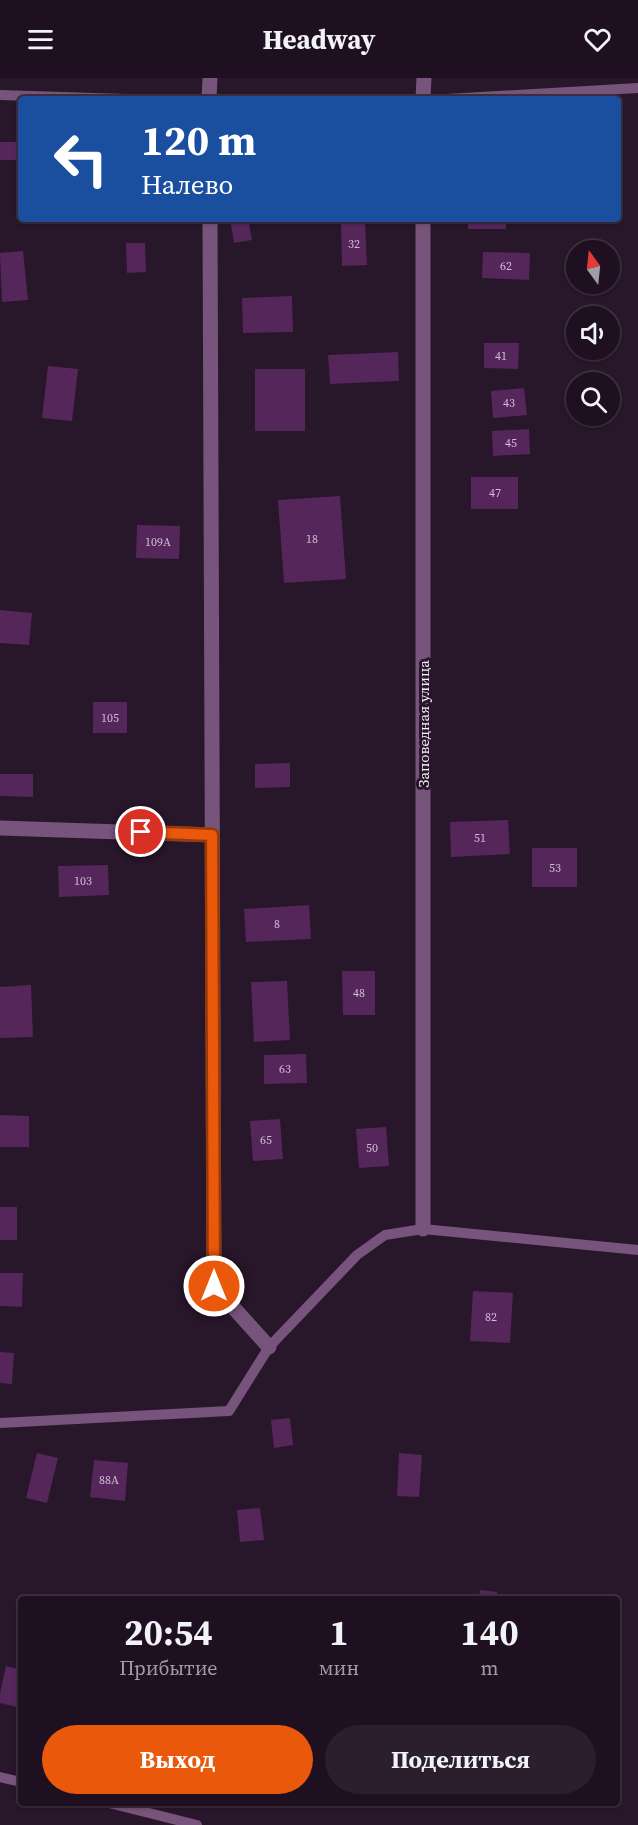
<!DOCTYPE html>
<html lang="ru">
<meta charset="utf-8">
<style>
:root{--surface:#1e1020;--page:#2b1e2d;--text:#f1f3f6;--muted:#a19da5;--line:#3c303e;--accent:#ea580c}
body{margin:0;font-family:"Source Serif 4",serif;background:var(--page);color:var(--text);height:100vh;display:flex;flex-direction:column;font-size:22px;white-space:nowrap}
*{box-sizing:border-box;margin:0}
p{font-size:20px;color:var(--muted)}
.icon{flex:none;width:33px;height:33px;fill:none;stroke:currentColor;stroke-width:2;stroke-linecap:round;stroke-linejoin:round}
.map{position:relative;flex:1;overflow:hidden}
.side{position:absolute;left:18px;top:1518px;width:602px;height:210px;display:flex;flex-direction:column;background:var(--surface);border-radius:6px;box-shadow:0 2px 4px #0004,0 0 0 2px var(--line)}
.side>*{flex:none}
.hud{position:absolute;left:18px;top:18px;width:603px;height:126px;border-radius:6px;box-shadow:0 2px 4px #0004,0 0 0 2px var(--line);background:#1a4fa0;color:#fff;overflow:hidden}
.needle{width:39px;rotate:345deg}
.fabs{position:absolute;left:566px;top:162px;display:grid;gap:12px}
.fabs a{display:grid;place-items:center;width:54px;height:54px;border-radius:50%;background:var(--surface);box-shadow:0 2px 4px #0004,0 0 0 2px var(--line);font-size:30px}
.pin{position:absolute;display:grid;place-items:center;width:51px;height:51px;color:#fff;margin:-26px;border:3px solid #fff;border-radius:50%;box-shadow:0 2px 6px #0007}
.me{position:absolute;width:66px;margin:-33px;rotate:0deg;stroke-linejoin:round;filter:drop-shadow(0 0 4px #0008)}
.turn{display:flex;align-items:center;gap:21px;height:126px;padding:0 24px;font-size:27px}
.turn .icon{width:78px;height:78px;stroke-width:2.5}
.turn b{display:block;font-size:42px;line-height:51px}
.eta{display:flex;justify-content:space-evenly;align-items:center;height:102px;text-align:center}
.eta b{font-size:36px;font-weight:700;line-height:42px}
.cta{display:flex;gap:12px;margin-top:auto;padding:12px 24px}
.cta a{flex:1;height:69px;border-radius:36px;background:var(--accent);color:#fff;font-size:24px;font-weight:700;line-height:69px;text-align:center}
.cta a+a{background:var(--page);color:var(--text)}
header{display:flex;justify-content:space-between;align-items:center;height:78px;padding:0 24px;background:var(--surface);font-size:27px;font-weight:700}
.map>svg:first-child{display:block}
.building{fill:#55265a}
.lines{fill:none;stroke-linecap:round;stroke-linejoin:round}
.service{stroke:#77547b;stroke-width:10}
.minor{stroke:#77547b;stroke-width:15}
.route-casing{stroke:#983908;stroke-width:15}
.route{stroke:#ea580c;stroke-width:10}
.labels{text-anchor:middle;dominant-baseline:central;stroke-width:6;stroke-linejoin:round;paint-order:stroke}
.number-label{font-size:12px;fill:#d2bdd4}
.street-label{font-size:15px;fill:#fceffd;stroke:#28162a}
</style>
<header><svg class="icon" aria-label="menu" viewBox="0 0 24 24"><path d="M4 6h16M4 12h16M4 18h16"/></svg>Headway<svg class="icon" aria-label="heart" viewBox="0 0 24 24"><path d="M12 20l-8-8c-3-5 5-10 8-4 3-6 11-1 8 4z"/></svg></header>
<div class="map">
<svg width="638" height="1747" viewBox="0 0 638 1747">
<rect width="100%" height="100%" fill="#28162a"/>
<path class="building" d="M0,64H21V82H0Z
M230,141H248L252,162L234,165Z
M468,141H506V151H468Z
M341,145H365L367,187L342,188Z
M126,165H145L146,194L127,195Z
M23,173L28,222L2,224L0,175Z
M483,174L530,175L529,202L482,200Z
M292,218L293,254L243,255L242,220Z
M484,265H519L518,291L484,290Z
M398,274L399,303L330,306L328,277Z
M48,288L78,291L72,343L42,340Z
M255,291H305V353H255Z
M524,310L527,337L493,340L491,313Z
M529,351L530,376L493,378L492,353Z
M471,399H518V431H471Z
M340,418L346,501L284,505L278,422Z
M137,447L180,448L179,481L136,480Z
M0,532L32,535L29,567L0,565Z
M93,624H127V655H93Z
M290,685V709L255,710V686Z
M0,696H33V719L0,718Z
M508,742L510,776L451,779L450,744Z
M532,770H577V809H532Z
M108,787L109,817L59,819L58,788Z
M309,827L311,861L246,864L244,831Z
M342,893H375V937H343Z
M287,903L290,962L254,964L251,904Z
M31,907L33,959L0,960V909Z
M306,976L307,1005L264,1006V977Z
M0,1037L29,1038V1069H0Z
M280,1041L283,1081L253,1083L250,1043Z
M386,1049L389,1088L359,1090L356,1051Z
M0,1129H17V1162H0Z
M0,1195H23L22,1229L0,1228Z
M473,1213L513,1215L510,1265L470,1263Z
M0,1274L14,1275L12,1306L0,1305Z
M290,1340L293,1367L274,1370L271,1342Z
M37,1375L58,1380L47,1425L26,1420Z
M399,1375L422,1377L419,1419L397,1418Z
M94,1382L128,1385L125,1423L90,1419Z
M260,1430L264,1462L240,1464L237,1432Z
M480,1512L497,1514L496,1521H479Z
M6,1588L21,1592V1630L0,1625V1615Z"/>
<g class="lines">
<path class="service" d="M0,17L126,21
M446,21L638,10
M0,1345L229,1333L269,1269L357,1177L385,1157L423,1151L638,1172
M0,1699L21,1704
M109,1725L197,1747"/>
<path class="minor" d="M209,21L210,0
M423,21L424,0
M210,141L214,1208L269,1269
M423,141V1151
M0,750L212,757"/>
</g>
<g class="lines">
<defs>
<path id="route" d="M141,754L212,757L214,1208"/>
</defs>
<use href="#route" class="route-casing"/>
<use href="#route" class="route"/>
</g>
<g class="labels">
<g class="number-label">
<text x="354" y="166">32</text>
<text x="506" y="188">62</text>
<text x="501" y="278">41</text>
<text x="509" y="325">43</text>
<text x="511" y="365">45</text>
<text x="495" y="415">47</text>
<text x="312" y="461">18</text>
<text x="158" y="464">109А</text>
<text x="110" y="640">105</text>
<text x="480" y="760">51</text>
<text x="555" y="790">53</text>
<text x="83" y="803">103</text>
<text x="277" y="846">8</text>
<text x="359" y="915">48</text>
<text x="285" y="991">63</text>
<text x="266" y="1062">65</text>
<text x="372" y="1070">50</text>
<text x="491" y="1239">82</text>
<text x="109" y="1402">88А</text>
</g>
<g class="street-label">
<text transform="translate(423 646) rotate(-90)">Заповедная улица</text>
</g>
</g>
</svg>
<div class="fabs">
<a><svg class="needle" viewBox="-14 -14 28 28"><path d="M0-13l5 13h-10z" fill="#e53935"/><path d="M0 13l5-13h-10z" fill="#a19da5"/></svg></a>
<a><svg class="icon" aria-label="sound" viewBox="0 0 24 24"><path d="M4 9h4l5-4v14l-5-4H4zM17 9q2 3 0 6"/></svg></a>
<a><svg class="icon" aria-label="search" viewBox="0 0 24 24"><circle cx="10" cy="10" r="6"/><path d="M15 15l6 6"/></svg></a>
</div>
<div class="pin" style="left:141px;top:754px;background:#d93025"><svg class="icon" aria-label="arrive" viewBox="0 0 24 24"><path d="M6 21V4h12l-3 4 3 4H6"/></svg></div>
<svg class="me" style="left:214px;top:1208px" viewBox="-20 -20 40 40"><circle r="17" fill="#ea580c" stroke="#fff" stroke-width="3"/><path d="M0-11L8 9 0 5-8 9z" fill="#fff"/></svg>
<div class="hud">
<div class="turn"><svg class="icon" aria-label="left" viewBox="0 0 24 24"><path d="M17 20v-9H6M10 6l-5 5 5 5"/></svg><div><b>120 m</b>Налево</div></div>
</div>
<section class="side">
<div class="eta">
<div><b>20:54</b><p>Прибытие</p></div>
<div><b>1</b><p>мин</p></div>
<div><b>140</b><p>m</p></div>
</div>
<div class="cta"><a>Выход</a><a>Поделиться</a></div>
</section>
</div>
